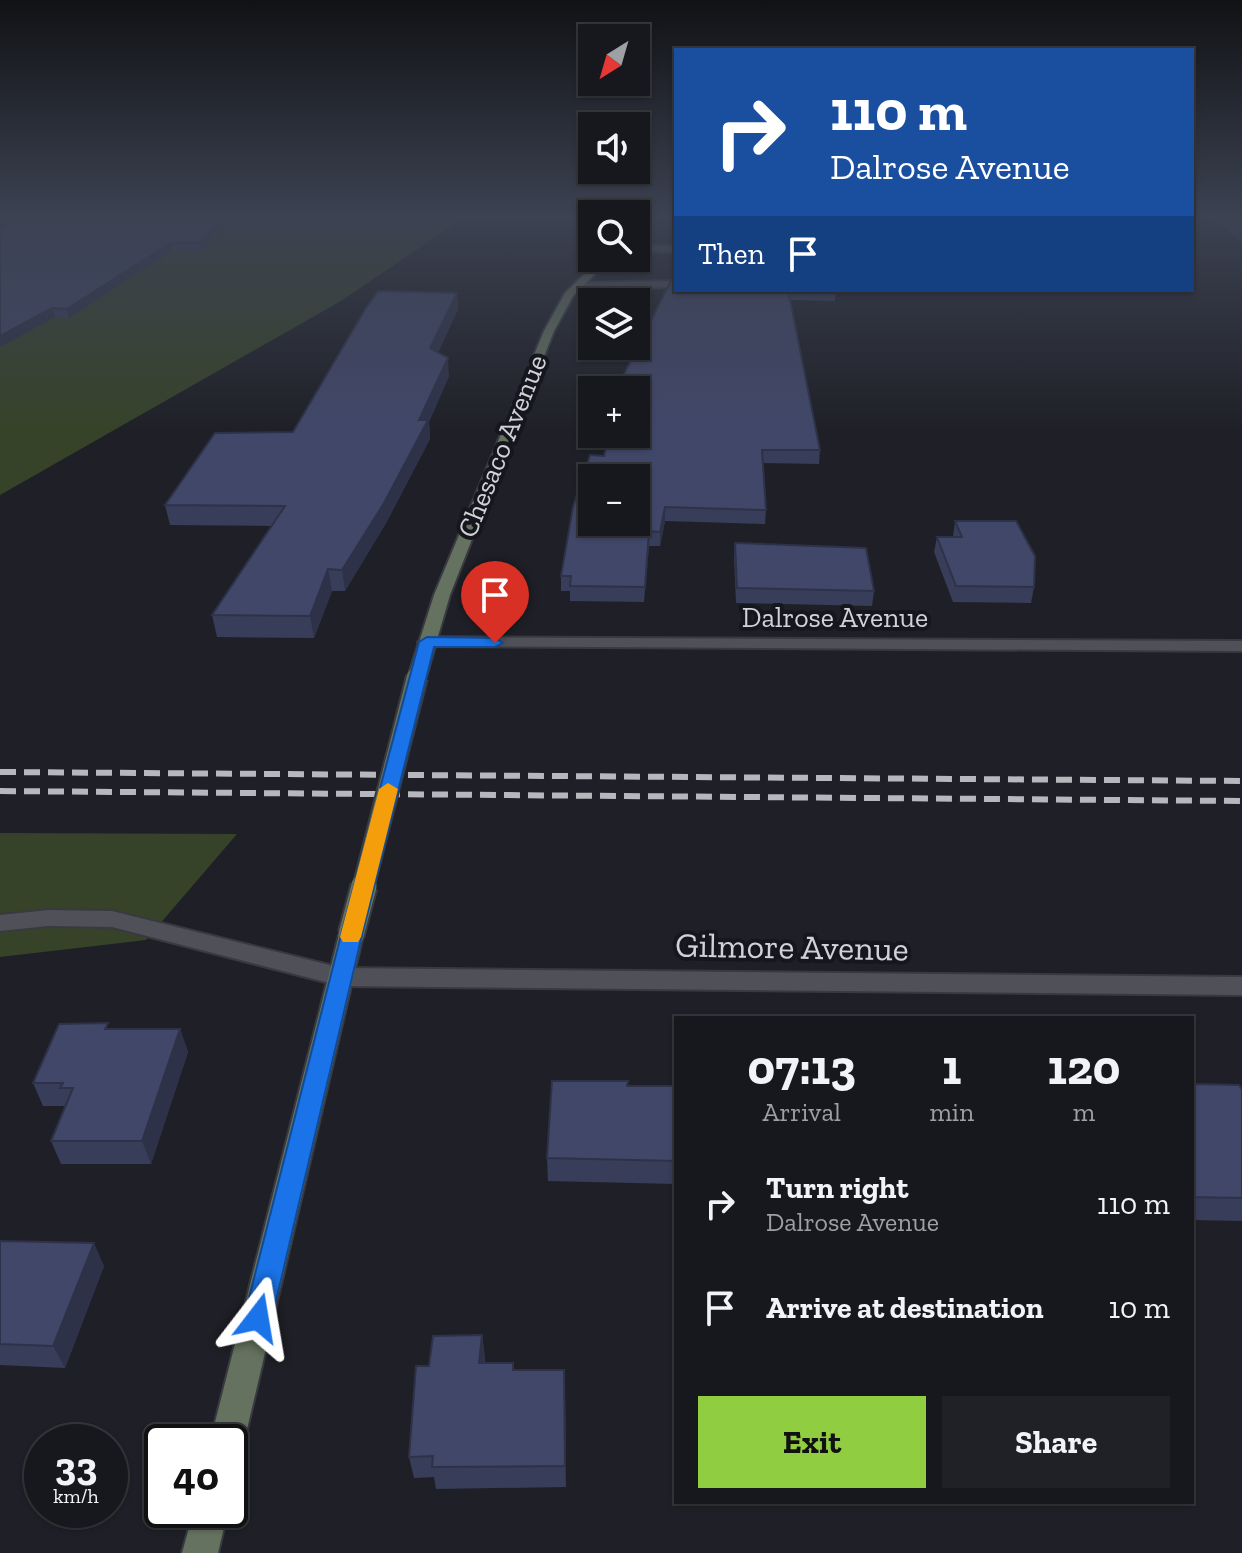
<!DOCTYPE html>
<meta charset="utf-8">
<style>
:root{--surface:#17181d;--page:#202126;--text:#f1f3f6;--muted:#9ea0a4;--line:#36373b;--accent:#90cd40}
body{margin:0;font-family:"Zilla Slab",serif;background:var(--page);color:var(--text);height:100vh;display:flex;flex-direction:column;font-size:30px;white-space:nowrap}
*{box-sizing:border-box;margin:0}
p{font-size:26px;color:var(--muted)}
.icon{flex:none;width:44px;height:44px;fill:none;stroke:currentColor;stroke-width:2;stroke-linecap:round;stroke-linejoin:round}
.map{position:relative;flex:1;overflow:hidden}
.details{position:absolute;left:674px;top:1016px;width:520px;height:488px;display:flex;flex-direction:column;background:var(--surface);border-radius:0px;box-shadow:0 2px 6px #0004,0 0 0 2px var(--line)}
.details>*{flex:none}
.hud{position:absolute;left:674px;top:48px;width:520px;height:244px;border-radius:0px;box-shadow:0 2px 6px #0004,0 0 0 2px var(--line);background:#1a4fa0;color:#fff;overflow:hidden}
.needle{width:52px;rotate:217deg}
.tools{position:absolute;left:578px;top:24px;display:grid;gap:16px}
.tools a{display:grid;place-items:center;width:72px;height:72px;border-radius:0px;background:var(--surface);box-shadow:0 2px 6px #0004,0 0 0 2px var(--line);font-size:40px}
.speed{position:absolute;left:24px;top:1424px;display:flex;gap:16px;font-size:40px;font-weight:700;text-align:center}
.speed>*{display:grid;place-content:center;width:104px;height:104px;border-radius:50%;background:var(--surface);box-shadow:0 2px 6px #0004,0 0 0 2px var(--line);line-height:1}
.speed small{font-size:20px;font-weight:400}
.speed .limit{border:4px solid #111;border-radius:12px;background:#fff;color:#111}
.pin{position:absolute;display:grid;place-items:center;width:68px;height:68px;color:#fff;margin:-82px -34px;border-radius:50% 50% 50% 0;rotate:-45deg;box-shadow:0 0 8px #0007}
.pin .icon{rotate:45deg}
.me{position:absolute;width:88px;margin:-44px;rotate:14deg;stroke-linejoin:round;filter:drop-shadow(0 0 6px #0008)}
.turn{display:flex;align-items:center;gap:28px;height:168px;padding:0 24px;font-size:36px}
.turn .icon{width:104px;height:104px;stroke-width:2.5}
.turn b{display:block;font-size:56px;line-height:68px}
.then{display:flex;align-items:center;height:76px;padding:0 24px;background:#0003;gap:16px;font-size:30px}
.eta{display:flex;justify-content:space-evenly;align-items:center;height:136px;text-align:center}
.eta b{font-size:48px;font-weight:700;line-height:56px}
.button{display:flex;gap:16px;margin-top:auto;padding:16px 24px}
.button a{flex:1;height:92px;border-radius:0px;background:var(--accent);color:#111;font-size:32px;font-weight:700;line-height:92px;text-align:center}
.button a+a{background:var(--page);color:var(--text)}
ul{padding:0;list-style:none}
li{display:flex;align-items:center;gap:24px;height:104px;padding:0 24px}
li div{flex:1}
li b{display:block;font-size:30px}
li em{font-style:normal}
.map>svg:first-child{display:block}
.green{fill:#364329}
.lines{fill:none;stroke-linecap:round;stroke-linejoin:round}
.lane-casing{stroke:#393a40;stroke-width:4}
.street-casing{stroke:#393a40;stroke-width:4}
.secondary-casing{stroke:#393a40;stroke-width:4}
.lane{fill:#4f5058;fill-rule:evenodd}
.street{fill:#4f5058;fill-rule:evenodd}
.secondary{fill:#65725f;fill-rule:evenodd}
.rail{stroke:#b7b8bd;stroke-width:6;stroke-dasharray:16 8;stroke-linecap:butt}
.secondary-bridge-far1-casing{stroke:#393a40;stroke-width:24;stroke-linecap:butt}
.secondary-bridge-casing{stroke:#393a40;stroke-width:29;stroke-linecap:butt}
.secondary-bridge-far1{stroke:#65725f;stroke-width:20}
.secondary-bridge{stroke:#65725f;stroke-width:25}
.wall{fill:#383d59}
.shaded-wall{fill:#2e3249}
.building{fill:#414768;stroke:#2e3249;stroke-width:2;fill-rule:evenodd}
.route{fill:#1a73e8;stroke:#114b97;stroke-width:2}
.slow{fill:#f59e0b}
.labels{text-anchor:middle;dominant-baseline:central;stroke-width:8;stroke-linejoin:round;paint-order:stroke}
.street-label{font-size:28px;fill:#d1d2d7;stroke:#16171e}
.near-street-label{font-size:34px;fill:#d1d2d7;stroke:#16171e}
</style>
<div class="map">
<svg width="1242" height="1553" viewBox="0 0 1242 1553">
<rect width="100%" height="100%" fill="#1f2027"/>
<path class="green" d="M199,214H469L341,301L0,495V313Z
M0,833L237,834L146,940L0,957Z"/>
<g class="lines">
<defs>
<path id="lane" d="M636,245L676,246V252L636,251Z
M676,281V287L577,289L572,286L577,283Z
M48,910L112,911L341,968L350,971L353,977L350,983L341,986L112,927L48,926L0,931V915Z"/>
<path id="street" d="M427,637L1242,641V651L421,646L418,642Z
M341,968L1242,977V995L341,986L332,983L329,977L332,971Z"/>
<path id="secondary" d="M649,214H658L636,235V227Z
M601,258H611L573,296L554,331L450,595L426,677L423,681H411L408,677L434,595L544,331L565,293Z
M351,927L359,929L363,935L244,1442L239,1454L230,1458V1442H210L339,935L343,929Z
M194,1510H228L218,1553H182Z"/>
</defs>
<use href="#lane" class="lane-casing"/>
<use href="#street" class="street-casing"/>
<use href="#secondary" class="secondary-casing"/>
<use href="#lane" class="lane"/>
<use href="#street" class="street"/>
<use href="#secondary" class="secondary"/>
<path class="rail" d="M0,772L1242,781
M0,791L1242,801"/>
<defs>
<path id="secondary-bridge-far1" d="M363,888L417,677"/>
<path id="secondary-bridge" d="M351,935L364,886"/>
</defs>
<use href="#secondary-bridge-far1" class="secondary-bridge-far1-casing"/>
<use href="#secondary-bridge" class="secondary-bridge-casing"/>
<use href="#secondary-bridge-far1" class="secondary-bridge-far1"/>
<use href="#secondary-bridge" class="secondary-bridge"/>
</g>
<path class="wall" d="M27,214H234L201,251H172L69,318L55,317L0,347Z
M1207,214H1242V242Z
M676,290H836L835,301L790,300L820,450L819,464L763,463L766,510L765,524L665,521L660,546H649L644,602L570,601V591H561V576L604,456Z
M457,293L458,309L438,353L449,376L429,422L430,439L386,523L345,591H332L314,638L217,637L212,615L271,526L170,525L165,505L293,432Z
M955,521L1034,587L1031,603L953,602L934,552L937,537H953Z
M735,543L874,591L872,606L736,603L734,558Z
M110,1029H180L188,1052L151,1164H61L51,1141L66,1106H43L33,1083Z
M1192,1084L1242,1090V1221L1192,1220Z
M628,1086H676V1184L548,1181L547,1158Z
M0,1241L104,1266L65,1368L0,1365Z
M482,1335L485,1358V1363L514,1370L565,1392L566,1487L436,1489L434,1477L414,1478L409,1457L429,1366Z"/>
<path class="shaded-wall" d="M2,214H19L0,224V215Z
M226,214H234L201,251L200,243Z
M170,243L172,251L69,318L67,309Z
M457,293L458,309L432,366L430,348Z
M52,308L55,317L0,347V336Z
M448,358L449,376L429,422L430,439L386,523L345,591L342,570L419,420Z
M665,507V521L660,546V532Z
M649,531V546L644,602L645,587Z
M328,569L332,591L314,638L310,616Z
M180,1029L188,1052L151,1164L142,1141Z
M94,1243L104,1266L65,1368L53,1346Z
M482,1335L485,1358L482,1386L479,1363Z
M564,1370L565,1392L566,1487L565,1466Z"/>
<path class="building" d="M27,214H226L200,243H170L67,309L52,308L0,336V227Z
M1217,214H1242V234Z
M672,279H676V290H788L820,450H762L766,510L665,507L660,532L649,531L645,587L570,586L571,576H561L573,507L590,455L604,456L609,434H636V390H617V388ZM592,478H636V522H592Z
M378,291L457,293L430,348L448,358L419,420H428L384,503L342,570L328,569L310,616L212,615L285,506L165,505L215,433L293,432L366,308Z
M955,521H1016L1035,556L1034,587L956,586L937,537H962Z
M735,543L866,548L874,591L737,588Z
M108,1023L105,1029H180L142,1141H51L73,1088H60L63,1083H33L59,1024Z
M552,1081H628L627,1086H676V1161L547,1158Z
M1192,1084L1239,1085L1242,1090V1198L1192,1197Z
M0,1241L94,1243L53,1346L0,1344Z
M482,1335L479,1363H513V1370H564L565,1466L432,1467L433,1456L409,1457L416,1366H429L433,1336Z"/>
<linearGradient id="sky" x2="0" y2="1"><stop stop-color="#111215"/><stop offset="0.5" stop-color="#3c4252"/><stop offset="1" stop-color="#3c4252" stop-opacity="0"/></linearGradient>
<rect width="1242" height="432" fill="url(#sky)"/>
<path class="route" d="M427,637L495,638L503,643L495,647H434L362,935L272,1318L268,1328L258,1331L248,1328L244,1318L341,935L419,642Z"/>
<path class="slow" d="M388,783L398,789L361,937L358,942H343L340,937L379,789Z"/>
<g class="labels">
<g class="street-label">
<text transform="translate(502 446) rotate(-68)">Chesaco Avenue</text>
<text x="835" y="617">Dalrose Avenue</text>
</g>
<g class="near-street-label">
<text transform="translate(792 947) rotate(1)">Gilmore Avenue</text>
</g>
</g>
</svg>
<div class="tools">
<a><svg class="needle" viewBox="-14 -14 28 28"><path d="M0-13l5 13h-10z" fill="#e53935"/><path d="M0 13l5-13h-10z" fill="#9ea0a4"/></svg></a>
<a><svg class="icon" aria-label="sound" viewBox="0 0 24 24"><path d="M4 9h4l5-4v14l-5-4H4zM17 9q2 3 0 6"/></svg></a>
<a><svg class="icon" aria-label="search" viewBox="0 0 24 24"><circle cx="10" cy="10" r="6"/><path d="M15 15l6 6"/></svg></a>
<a><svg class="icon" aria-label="layers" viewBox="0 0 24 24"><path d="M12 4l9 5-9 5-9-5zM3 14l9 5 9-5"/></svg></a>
<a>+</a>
<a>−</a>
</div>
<div class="speed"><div>33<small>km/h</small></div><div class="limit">40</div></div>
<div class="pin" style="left:495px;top:643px;background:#d93025"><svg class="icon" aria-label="arrive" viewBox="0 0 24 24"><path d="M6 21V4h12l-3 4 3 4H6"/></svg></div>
<svg class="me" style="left:258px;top:1318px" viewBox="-20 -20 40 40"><path d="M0-17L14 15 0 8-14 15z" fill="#1a73e8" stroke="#fff" stroke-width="4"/></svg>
<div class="hud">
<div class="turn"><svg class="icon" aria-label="right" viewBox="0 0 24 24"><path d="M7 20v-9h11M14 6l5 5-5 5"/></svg><div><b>110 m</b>Dalrose Avenue</div></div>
<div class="then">Then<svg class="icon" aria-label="arrive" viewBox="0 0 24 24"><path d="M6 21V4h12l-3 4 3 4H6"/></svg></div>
</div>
<section class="details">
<div class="eta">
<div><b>07:13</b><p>Arrival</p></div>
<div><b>1</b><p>min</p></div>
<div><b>120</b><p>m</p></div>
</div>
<ul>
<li><svg class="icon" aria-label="right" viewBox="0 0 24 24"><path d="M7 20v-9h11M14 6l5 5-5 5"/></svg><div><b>Turn right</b><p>Dalrose Avenue</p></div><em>110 m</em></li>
<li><svg class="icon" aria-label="arrive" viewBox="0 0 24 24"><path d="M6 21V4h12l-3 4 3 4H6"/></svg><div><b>Arrive at destination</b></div><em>10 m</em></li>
</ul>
<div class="button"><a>Exit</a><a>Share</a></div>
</section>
</div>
